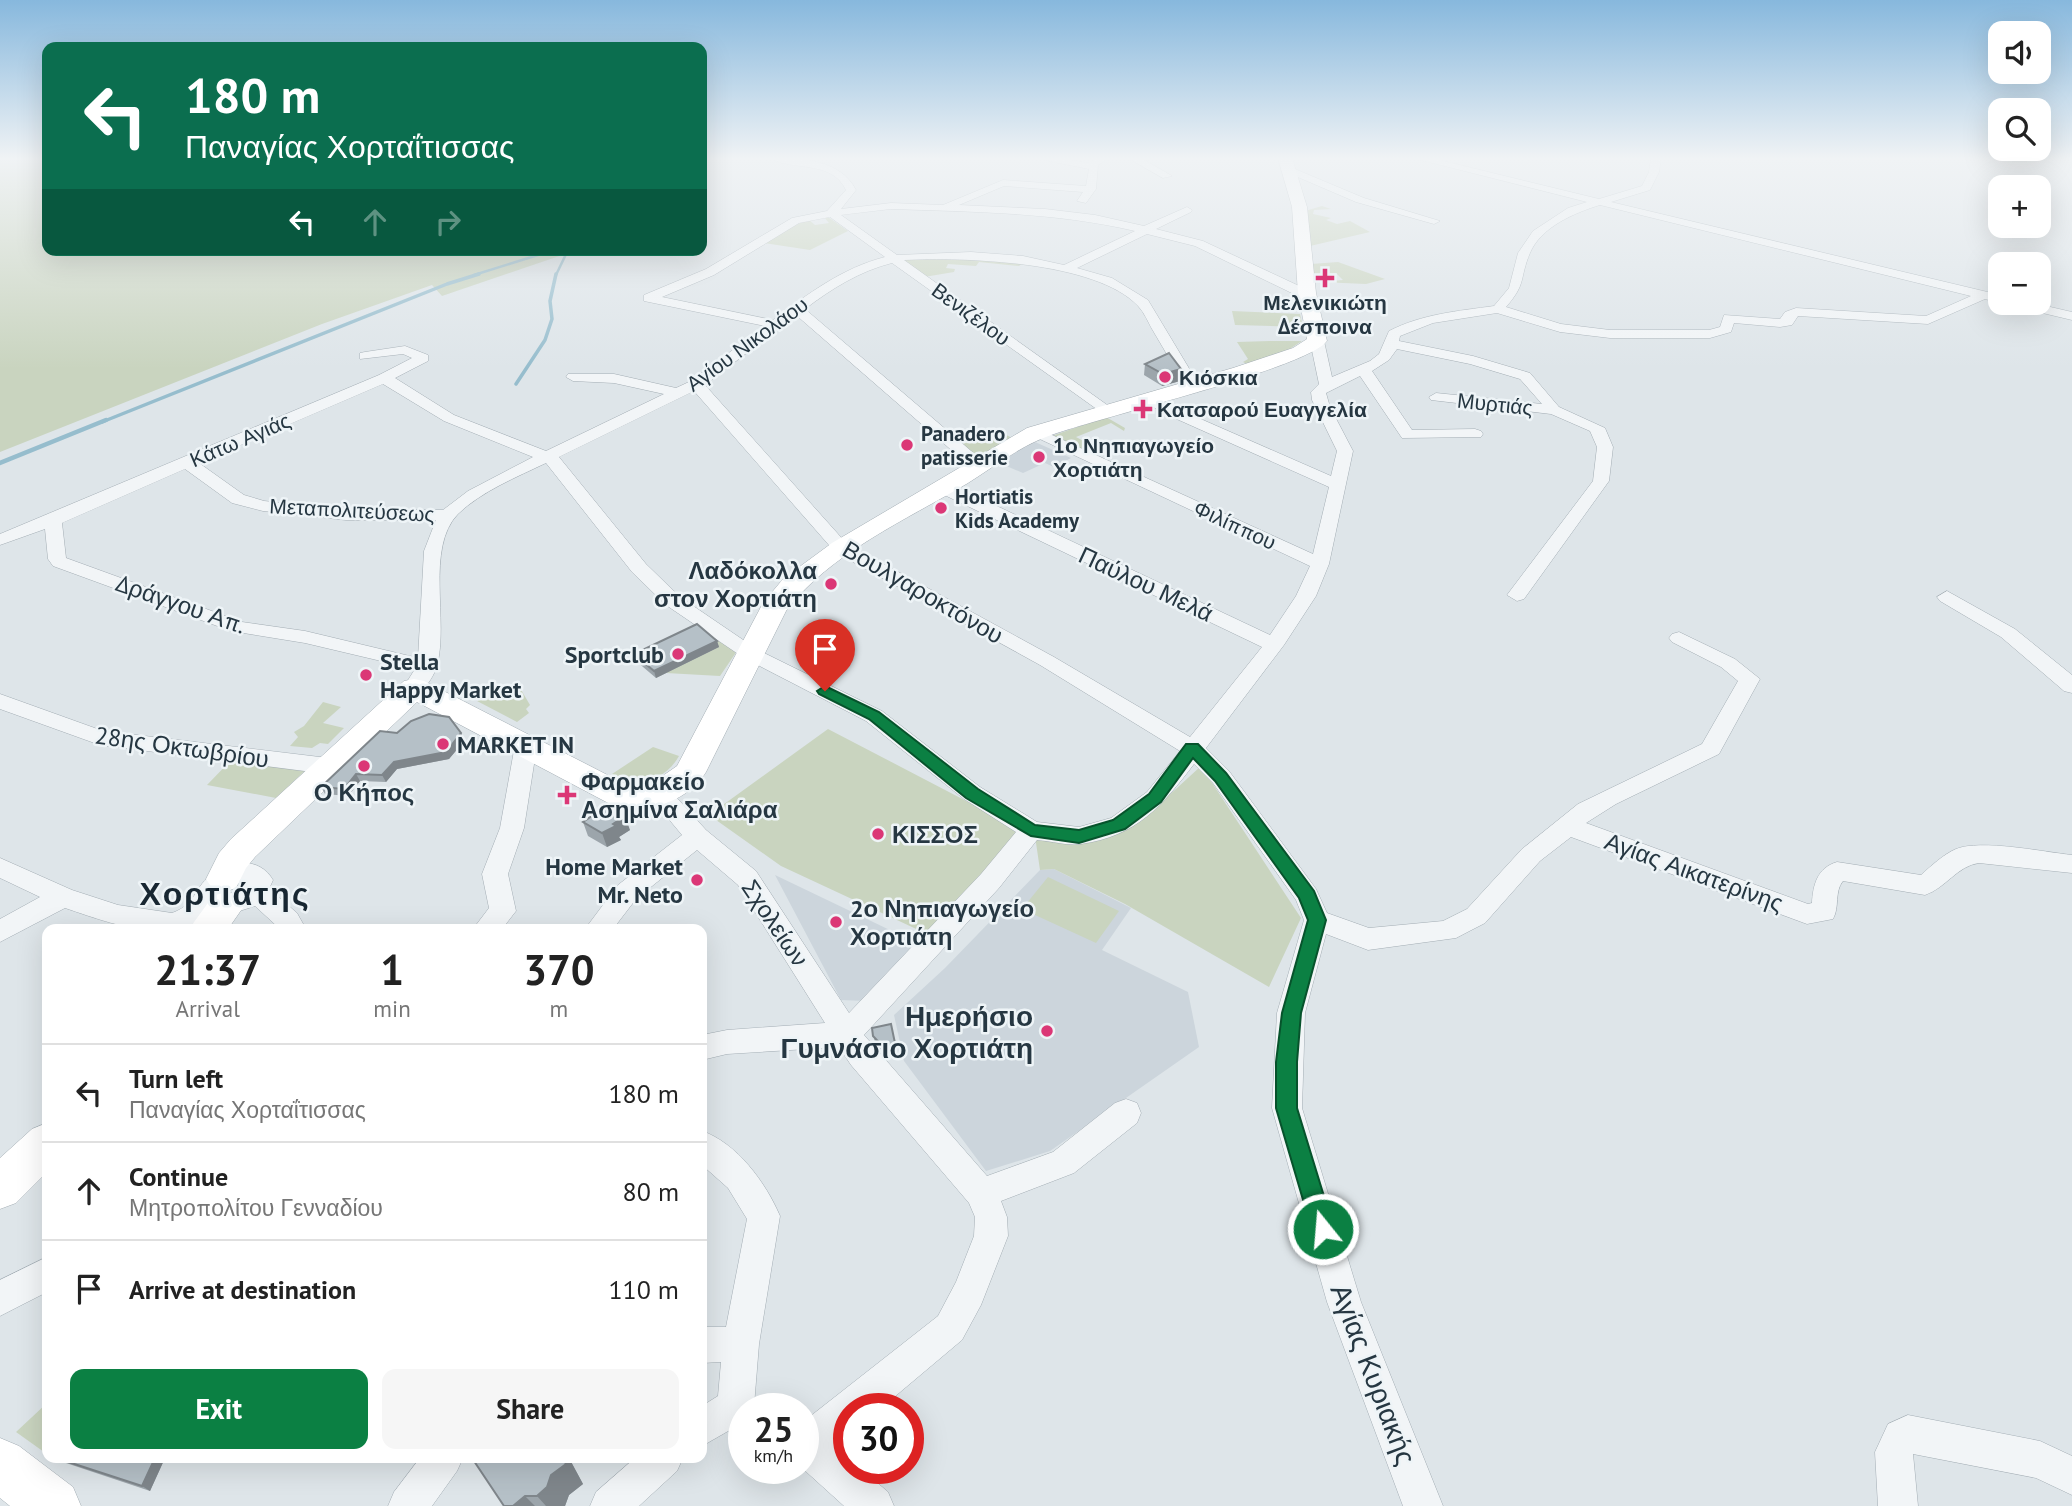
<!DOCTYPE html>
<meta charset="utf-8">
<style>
:root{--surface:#fff;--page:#f6f6f6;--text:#222;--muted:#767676;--line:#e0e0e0;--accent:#0b8043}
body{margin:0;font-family:"PT Sans",sans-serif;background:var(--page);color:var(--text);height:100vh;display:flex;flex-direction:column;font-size:26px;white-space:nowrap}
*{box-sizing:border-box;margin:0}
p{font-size:23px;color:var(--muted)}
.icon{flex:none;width:38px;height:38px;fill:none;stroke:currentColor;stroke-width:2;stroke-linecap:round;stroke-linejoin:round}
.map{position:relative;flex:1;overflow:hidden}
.details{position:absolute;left:42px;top:924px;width:665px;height:539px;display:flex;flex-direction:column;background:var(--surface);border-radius:14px;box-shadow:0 7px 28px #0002}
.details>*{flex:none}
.hud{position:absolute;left:42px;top:42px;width:665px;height:214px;border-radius:14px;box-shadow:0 7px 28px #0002;background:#0b6e4f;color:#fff;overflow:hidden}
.buttons{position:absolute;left:1988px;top:21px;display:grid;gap:14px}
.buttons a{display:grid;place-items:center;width:63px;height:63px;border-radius:14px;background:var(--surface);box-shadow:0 7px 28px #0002;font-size:35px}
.speed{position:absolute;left:728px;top:1393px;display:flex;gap:14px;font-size:35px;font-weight:700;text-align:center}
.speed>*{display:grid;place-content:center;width:91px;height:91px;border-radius:50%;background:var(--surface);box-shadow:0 7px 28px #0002;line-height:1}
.speed small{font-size:18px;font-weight:400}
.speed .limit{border:10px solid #d22;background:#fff;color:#111}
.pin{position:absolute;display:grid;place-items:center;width:60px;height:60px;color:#fff;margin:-72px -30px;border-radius:50% 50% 50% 0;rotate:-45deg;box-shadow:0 0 7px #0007}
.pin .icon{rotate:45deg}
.me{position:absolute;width:77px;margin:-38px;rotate:343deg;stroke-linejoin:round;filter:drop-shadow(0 0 5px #0008)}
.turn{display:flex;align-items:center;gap:24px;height:147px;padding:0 28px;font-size:32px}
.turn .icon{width:91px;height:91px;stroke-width:2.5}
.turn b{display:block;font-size:49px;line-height:60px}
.lanes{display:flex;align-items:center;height:66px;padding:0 28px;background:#0003;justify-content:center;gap:35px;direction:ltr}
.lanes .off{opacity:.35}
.eta{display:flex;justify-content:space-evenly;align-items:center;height:119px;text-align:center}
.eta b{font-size:42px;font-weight:700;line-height:49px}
.primary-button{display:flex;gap:14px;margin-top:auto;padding:14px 28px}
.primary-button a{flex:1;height:80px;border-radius:14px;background:var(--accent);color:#fff;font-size:28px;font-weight:700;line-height:80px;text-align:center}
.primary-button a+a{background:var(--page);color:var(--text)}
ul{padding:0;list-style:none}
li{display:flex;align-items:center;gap:21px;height:98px;padding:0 28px;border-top:2px solid var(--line)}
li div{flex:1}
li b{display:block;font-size:26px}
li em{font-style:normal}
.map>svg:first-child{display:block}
.built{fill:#ccd5dc}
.green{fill:#c9d4bf}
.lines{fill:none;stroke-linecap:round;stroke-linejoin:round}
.stream-far2{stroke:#96bdcd;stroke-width:2.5}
.stream-far1{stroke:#96bdcd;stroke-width:3.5}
.stream{stroke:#96bdcd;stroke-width:4.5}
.street-casing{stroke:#a3adb4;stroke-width:1}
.secondary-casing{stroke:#a3adb4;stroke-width:1}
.street{fill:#f2f5f7;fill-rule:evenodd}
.secondary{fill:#fff;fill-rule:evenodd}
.wall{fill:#9ca5ab}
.shaded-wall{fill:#7f868b}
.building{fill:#b5c0c7;stroke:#7f868b;stroke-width:2}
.route{fill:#0b8043;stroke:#07532c;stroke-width:2}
.poi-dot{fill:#db3776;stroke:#eef4f7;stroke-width:2.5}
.labels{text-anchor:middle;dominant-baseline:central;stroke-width:5;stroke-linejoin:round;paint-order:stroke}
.far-poi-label{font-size:21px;font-weight:bold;fill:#263742;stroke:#eef4f7;text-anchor:start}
.far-street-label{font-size:21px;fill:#263742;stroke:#eef4f7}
.poi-label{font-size:24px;font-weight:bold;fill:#263742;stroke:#eef4f7;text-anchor:start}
.street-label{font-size:24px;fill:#263742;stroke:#eef4f7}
.near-poi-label{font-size:28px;font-weight:bold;fill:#263742;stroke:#eef4f7;text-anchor:end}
.near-street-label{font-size:28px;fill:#263742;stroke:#eef4f7}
.district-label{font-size:32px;font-weight:bold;letter-spacing:2px;fill:#182732;stroke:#eef4f7}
</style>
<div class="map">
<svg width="2072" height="1506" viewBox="0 0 2072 1506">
<rect width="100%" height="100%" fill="#dee5e9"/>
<path class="built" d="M1035,442L1071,458L1054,467L1045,463L1023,473L997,462Z
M1054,869L1131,908L1102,950L1188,992L1199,1047L1050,1151L986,1171L904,1061L894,1015L945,968L1040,870Z
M775,875L919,944L867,1001L841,1000Z"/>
<path class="green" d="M0,158H47V250H577L442,296L432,285L322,324L0,452Z
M1322,206L1331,209L1314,210L1313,214L1331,218L1326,220L1337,224L1350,221L1370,232L1310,246V231L1305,211Z
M824,217H828L848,231L810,250L764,243L787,226L792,227L808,219L815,225L829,223Z
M922,257L1023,263L1019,266L979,262L976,266L948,264L946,268L955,269L954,272L924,277L903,260Z
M1338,262L1385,279L1366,284L1320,282L1343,280L1336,273L1312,274L1311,264Z
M1232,311L1300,314L1303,327L1235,325Z
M1269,341H1302L1288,350L1247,364L1243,362L1248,359L1237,342Z
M1106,417L1125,428L1124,431L1111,423L1076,437L1093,446L1083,452L1049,437Z
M1001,432L1012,438L979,458L956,443C972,438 986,438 1001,432Z
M706,628L737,651L720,676L666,673L718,647Z
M512,686L520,688L530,705L526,709L529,713L517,722L477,701Z
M323,702L341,707L323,723L344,728L328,744L320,743L312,748L290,746L298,737L294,732L304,726Z
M828,729L1024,831L927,934L781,866L709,815Z
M653,747L679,756C664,782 639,787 612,774Z
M235,756L311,765L276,798L207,785Z
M1201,766L1301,918L1269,987L1125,904L1054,869L1040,870L1035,836L1123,828L1165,799Z
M1048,877L1119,911L1096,943L1022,909Z
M47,1403V1424L42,1429L47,1434V1448L44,1452L16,1432Z"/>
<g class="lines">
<path class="stream-far2" d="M474,275L554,250
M556,275L568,250"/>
<path class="stream-far1" d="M516,384L545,340L552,319L550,301L556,274
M102,422L447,284L479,274"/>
<path class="stream" d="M0,463L106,420"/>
<defs>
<path id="street" d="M770,158C801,158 840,159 856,190L841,209L891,203L943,205L1003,180L1086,186L1089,169L1044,160L1056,158L1089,163L1096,158H1109L1098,165L1096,189L1086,203L1077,201L1083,192L1004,186L959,205L1045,209L1095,215L1144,226L1187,207L1192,210L1191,212L1156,229L1203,241L1312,292V298H1302L1195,246L1147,234L1077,268L1112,278L1148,300L1199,385L1192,389L1185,385C1174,366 1163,348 1152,329C1148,322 1144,312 1138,306C1096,261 963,257 904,260L1110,407L1113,410L1105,415L892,263C860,271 831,289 805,309L984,462L986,465L984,468H972L796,315L705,385L847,544L1054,657L1190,737L1262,647L936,491L934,487L942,482L948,483L1270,635L1296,596L1310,566L1027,433L1029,430H1041L1313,554L1329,487L1161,412L1140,398L1142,395H1152L1171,406L1331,476L1337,451L1312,400L1311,392L1319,384L1310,341L1312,338L1317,337L1324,341L1332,377L1370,361L1379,354L1389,331C1422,314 1458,311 1494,306L1509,288L1518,253L1533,231L1568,208L1587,202L1413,158H1431L1599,199L1642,186L1649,172L1651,158H1661L1659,172L1650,190L1611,202L2000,295V303L1985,299L1928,324L1798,316L1792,325L1780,327L1734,323L1731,332L1710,338H1610L1560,332L1497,313L1433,323L1400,336L1399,341L1473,356L1530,373L1559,407L1605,428L1613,447L1609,481L1524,599L1517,601L1507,595L1593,481L1597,447L1590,431L1551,414L1431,400L1429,397L1436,393L1542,404L1520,379L1470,364L1397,349L1389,360L1372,371L1412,430L1475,429L1481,431L1483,434L1481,437L1402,438L1360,376L1326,393L1330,407L1353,451L1329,564L1316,596L1284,645L1206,748L1229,771L1316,889L1327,913L1369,928L1443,921L1467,909L1522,849L1578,804L1702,744L1738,681L1721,667L1672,642L1669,638L1672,634L1679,632L1735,659L1760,679L1719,754L1616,804L1586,823L1808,904L1812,903C1813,885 1817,868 1837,862L1921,875C1931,866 1944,854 1956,849C1981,839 2044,852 2072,855V873L1979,863C1957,866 1946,888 1925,895L1843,881C1834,892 1840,907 1833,919L1807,924L1571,837L1540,861L1485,923L1456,938L1368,950L1326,934L1305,1013L1302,1108L1361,1302L1443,1506H1403L1327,1302L1272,1108L1277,1013L1304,920L1296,900L1213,783L1194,764C1162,806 1137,836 1081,844C1068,846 1051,841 1037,840L999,888L864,1035L987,1176L1053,1152L1115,1103L1126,1099L1137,1103L1141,1113L1137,1123L1074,1173L1001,1201L1007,1217L1008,1236L981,1305L962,1340L880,1409H849V1434L834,1446L849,1458V1468H860L888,1492L894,1506H844L802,1468L803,1422L938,1316L956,1282L974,1236L975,1217L969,1203L851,1065L839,1047L727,1054L702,1060V1035L727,1030L825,1023L738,885L697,850L636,899L613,929H585L618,885L682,835L647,793L651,787L659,785L667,787L706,830L756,871L849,1013L981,874L1016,832L964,799L866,721L744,658L666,605L632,572L546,463C517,477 482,491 458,514C425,548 449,622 437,665C435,675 427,684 422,693H406L403,688L415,669L305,643L231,631L53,566L48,559L45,529L0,545V534L379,375L412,358L403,354L360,359V353L365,352L405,346L428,355V361L395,378L454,415L546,451L664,394L614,383L573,381L566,377L568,374H614L676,388L691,381L765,326L644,301V295L706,269L792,218L827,211L846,190C831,159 794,172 770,158ZM1600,205L1971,296L1926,316L1796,308L1785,312L1780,319L1724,315L1720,327L1709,330H1610L1561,324L1506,307C1527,283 1519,279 1530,253C1541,227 1574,213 1600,205ZM891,209C973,212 1055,212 1135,231L1064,265L1023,256L971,252L897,255L841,215ZM830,217L885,257C842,268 808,294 773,320L662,297L714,275L799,223ZM383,384L444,421L533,457L468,491L443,510H346L264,501L244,495L199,463ZM694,391L835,552L1040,665L1180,751L1147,792L1111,818L1079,827L1037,822L980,787L882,711L758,650L680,597L646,564L559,457ZM185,469L232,503L263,511L346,520H436L424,551L418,658L305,631L242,622L66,558L62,523Z
M1128,158H1141L1172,176L1163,178Z
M1290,167L1364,198L1440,221L1434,224L1356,202L1286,172V168Z
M2012,303H2033L2072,312V320L2013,306Z
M1947,591L2015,629L2072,675V693L2064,691L2001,637L1940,601L1937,597Z
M0,694L103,731L328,758L336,760L340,766L336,772L328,774L100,745L0,709Z
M526,738L534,740L537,745L524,828L508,874L516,911L502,929H473L489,908L482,874L500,828L515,745L518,740Z
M0,858L72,890L118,905L172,913C197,904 193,889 210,876C230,860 259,856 273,880L269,889L297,913L306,929H280L255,906L227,915L211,913C170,947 110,923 65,908L0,942V919L40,897L0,878ZM247,882L239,891L224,895L236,884Z
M702,1131C737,1143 766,1183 780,1216L759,1344L754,1406L752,1409H744V1422L702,1446V1406L718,1396L721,1362L702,1363V1327H726L747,1219L728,1188L702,1165Z
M47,1257V1292L0,1316V1280Z
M1908,1415L2040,1441L2072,1456V1495L2036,1478L1913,1454L1918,1506H1878L1875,1452L1888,1424Z
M420,1458H463L457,1471L432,1506H388L394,1492Z
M635,1458H683L677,1471L639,1506H590L596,1492Z"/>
<path id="secondary" d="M1278,158H1292L1307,207L1316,293L1327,341C1306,369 1094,418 1046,437C1019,447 992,468 968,483C906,520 830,553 786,611L706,772C688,802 645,815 612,805L417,702L255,857L246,868L236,888L224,892L212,888L206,879L219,853L231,839L404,681L414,679L424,681L629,786L651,784L677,766L763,603L783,579L832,543L1027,428L1233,368L1293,348L1307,339L1298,293L1292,207Z
M226,892L239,896L244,906L228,929H189L213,896Z
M47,1123V1172L16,1203L0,1209V1158L32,1129Z
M0,1438L19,1446L73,1487L81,1506H10L0,1498Z"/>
</defs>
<use href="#street" class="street-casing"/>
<use href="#secondary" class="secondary-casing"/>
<use href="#street" class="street"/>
<use href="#secondary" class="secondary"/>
</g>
<path class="wall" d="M1145,364L1181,369L1180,381L1162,386L1144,375Z
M717,641L719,647L656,678L636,661L634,654Z
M461,733L465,740L449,759L397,769L386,782L360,781L348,796L325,794L321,787Z
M583,822L630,830L619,837L621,840L607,847L588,836Z
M872,1028L896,1048L897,1055L887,1057L875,1043Z
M51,1458H165L150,1491Z
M472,1458H569L583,1484L569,1495L565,1506H504Z"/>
<path class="shaded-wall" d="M1181,369L1180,381L1162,386L1163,374Z
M717,641L719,647L656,678L654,671Z
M461,733L465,740L449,759L397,769L386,782L382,775L394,762Z
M356,774L360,781L348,796L344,789Z
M625,816L630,830L619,837L621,840L607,847L602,833L613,824Z
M896,1048L897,1055L887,1057L886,1050Z
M155,1458H165L150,1491L142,1486Z
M563,1458H569L583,1484L569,1495L565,1506H546L537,1496Z
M525,1496L535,1506H513Z"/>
<path class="building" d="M1169,353L1181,369L1163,374L1145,364Z
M697,624L717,641L654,671L634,654Z
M429,714L449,717L461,733L446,752L394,762L382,775L356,774L344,789L321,787L380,731L397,733L411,721Z
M613,807L625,816L613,824L616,826L602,833L583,822L604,808L608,810Z
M891,1024L896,1048L886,1050L873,1036L872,1028Z
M56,1458H155L142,1486Z
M472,1458H563L566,1464L551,1475L547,1487L537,1496H525L513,1506H504Z"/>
<linearGradient id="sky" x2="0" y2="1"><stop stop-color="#87b8dd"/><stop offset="0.43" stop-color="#f0f3f5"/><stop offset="1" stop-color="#f0f3f5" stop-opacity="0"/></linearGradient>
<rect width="2072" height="369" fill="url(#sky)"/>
<path class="route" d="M825,686L879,712L978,789L1035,825L1079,830L1113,820L1149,794L1186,744H1198L1226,773L1314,891L1326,920L1301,1013L1297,1062V1108L1334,1229L1331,1237L1323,1241L1314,1237L1276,1108V1062L1282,1013L1308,920L1299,898L1215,781L1193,758L1161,802L1125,829L1079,843L1031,836L966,798L869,719L819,694L817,691Z"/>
<g class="poi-dot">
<path d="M1321.5 267.5h7v7h7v7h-7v7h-7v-7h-7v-7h7z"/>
<circle cx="1165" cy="377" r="7"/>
<path d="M1139.5 398.5h7v7h7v7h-7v7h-7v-7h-7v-7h7z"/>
<circle cx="907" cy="445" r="7"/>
<circle cx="1039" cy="457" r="7"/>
<circle cx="941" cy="508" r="7"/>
<circle cx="831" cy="584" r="7"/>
<circle cx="678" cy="654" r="7"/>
<circle cx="366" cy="675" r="7"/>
<circle cx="443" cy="744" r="7"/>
<circle cx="364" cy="766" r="7"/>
<path d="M563.5 784.5h7v7h7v7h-7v7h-7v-7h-7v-7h7z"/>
<circle cx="878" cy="834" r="7"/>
<circle cx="697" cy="880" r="7"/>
<circle cx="836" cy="922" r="7"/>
<circle cx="1047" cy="1031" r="7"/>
</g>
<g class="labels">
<g class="far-poi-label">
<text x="1325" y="302" text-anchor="middle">Μελενικιώτη<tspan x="1325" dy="24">Δέσποινα</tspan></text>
<text x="1179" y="377">Κιόσκια</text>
<text x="1157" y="409">Κατσαρού Ευαγγελία</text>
<text x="921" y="433">Panadero<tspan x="921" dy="24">patisserie</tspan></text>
<text x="1053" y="445">1ο Νηπιαγωγείο<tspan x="1053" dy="24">Χορτιάτη</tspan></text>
<text x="955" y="496">Hortiatis<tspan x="955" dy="24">Kids Academy</tspan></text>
</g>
<g class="far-street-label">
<text transform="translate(971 314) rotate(36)">Βενιζέλου</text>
<text transform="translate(747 344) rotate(-36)">Αγίου Νικολάου</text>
<text transform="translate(1495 404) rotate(6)">Μυρτιάς</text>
<text transform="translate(240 440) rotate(-23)">Κάτω Αγιάς</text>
<text transform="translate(352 510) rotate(3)">Μεταπολιτεύσεως</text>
<text transform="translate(1235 525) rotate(25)">Φιλίππου</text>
</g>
<g class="poi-label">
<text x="817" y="570" text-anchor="end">Λαδόκολλα<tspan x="817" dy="28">στον Χορτιάτη</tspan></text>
<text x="664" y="654" text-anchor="end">Sportclub</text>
<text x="380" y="661">Stella<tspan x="380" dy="28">Happy Market</tspan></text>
<text x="457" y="744">MARKET IN</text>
<text x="581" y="781">Φαρμακείο<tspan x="581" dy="28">Ασημίνα Σαλιάρα</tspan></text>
<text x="364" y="792" text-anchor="middle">Ο Κήπος</text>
<text x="892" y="834">ΚΙΣΣΟΣ</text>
<text x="683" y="866" text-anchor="end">Home Market<tspan x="683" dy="28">Mr. Neto</tspan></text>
<text x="850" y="908">2ο Νηπιαγωγείο<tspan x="850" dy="28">Χορτιάτη</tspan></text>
</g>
<g class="street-label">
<text transform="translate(1146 584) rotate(25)">Παύλου Μελά</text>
<text transform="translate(923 592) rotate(30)">Βουλγαροκτόνου</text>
<text transform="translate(181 604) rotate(19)">Δράγγου Απ.</text>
<text transform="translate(182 747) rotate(8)">28ης Οκτωβρίου</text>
<text transform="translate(1694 872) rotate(20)">Αγίας Αικατερίνης</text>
<text transform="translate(775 923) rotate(56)">Σχολείων</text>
</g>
<g class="near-poi-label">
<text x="1033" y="1015">Ημερήσιο<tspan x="1033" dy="32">Γυμνάσιο Χορτιάτη</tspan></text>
</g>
<g class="near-street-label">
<text transform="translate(1374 1374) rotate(69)">Αγίας Κυριακής</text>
</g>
<g class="district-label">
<text x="225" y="893">Χορτιάτης</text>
</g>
</g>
</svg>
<div class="buttons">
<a><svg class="icon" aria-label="sound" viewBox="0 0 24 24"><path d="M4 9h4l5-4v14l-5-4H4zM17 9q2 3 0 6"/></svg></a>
<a><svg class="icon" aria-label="search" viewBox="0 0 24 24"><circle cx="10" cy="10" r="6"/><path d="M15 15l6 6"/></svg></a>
<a>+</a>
<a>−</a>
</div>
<div class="speed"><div>25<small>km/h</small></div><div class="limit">30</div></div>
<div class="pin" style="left:825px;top:691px;background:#d93025"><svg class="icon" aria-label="arrive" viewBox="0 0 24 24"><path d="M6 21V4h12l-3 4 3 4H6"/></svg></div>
<svg class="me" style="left:1323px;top:1229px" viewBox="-20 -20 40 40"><circle r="17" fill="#0b8043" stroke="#fff" stroke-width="3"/><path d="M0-11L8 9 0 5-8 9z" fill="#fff"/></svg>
<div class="hud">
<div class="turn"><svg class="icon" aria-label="left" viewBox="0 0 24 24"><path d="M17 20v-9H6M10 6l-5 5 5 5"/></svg><div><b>180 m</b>Παναγίας Χορταΐτισσας</div></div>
<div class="lanes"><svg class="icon" aria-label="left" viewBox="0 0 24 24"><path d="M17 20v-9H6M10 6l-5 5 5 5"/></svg><svg class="icon off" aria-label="ahead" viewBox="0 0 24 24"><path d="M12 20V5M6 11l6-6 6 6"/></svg><svg class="icon off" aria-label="right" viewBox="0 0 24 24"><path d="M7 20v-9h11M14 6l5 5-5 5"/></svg></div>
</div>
<section class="details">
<div class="eta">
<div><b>21:37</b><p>Arrival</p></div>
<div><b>1</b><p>min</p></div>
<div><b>370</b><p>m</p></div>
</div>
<ul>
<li><svg class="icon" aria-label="left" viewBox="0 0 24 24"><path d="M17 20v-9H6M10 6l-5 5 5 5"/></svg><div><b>Turn left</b><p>Παναγίας Χορταΐτισσας</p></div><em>180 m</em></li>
<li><svg class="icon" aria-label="ahead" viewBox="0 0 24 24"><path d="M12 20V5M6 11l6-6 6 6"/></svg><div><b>Continue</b><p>Μητροπολίτου Γενναδίου</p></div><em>80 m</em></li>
<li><svg class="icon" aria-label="arrive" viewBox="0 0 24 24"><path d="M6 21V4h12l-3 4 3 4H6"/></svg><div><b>Arrive at destination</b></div><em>110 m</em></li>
</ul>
<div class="primary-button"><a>Exit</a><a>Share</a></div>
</section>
</div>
